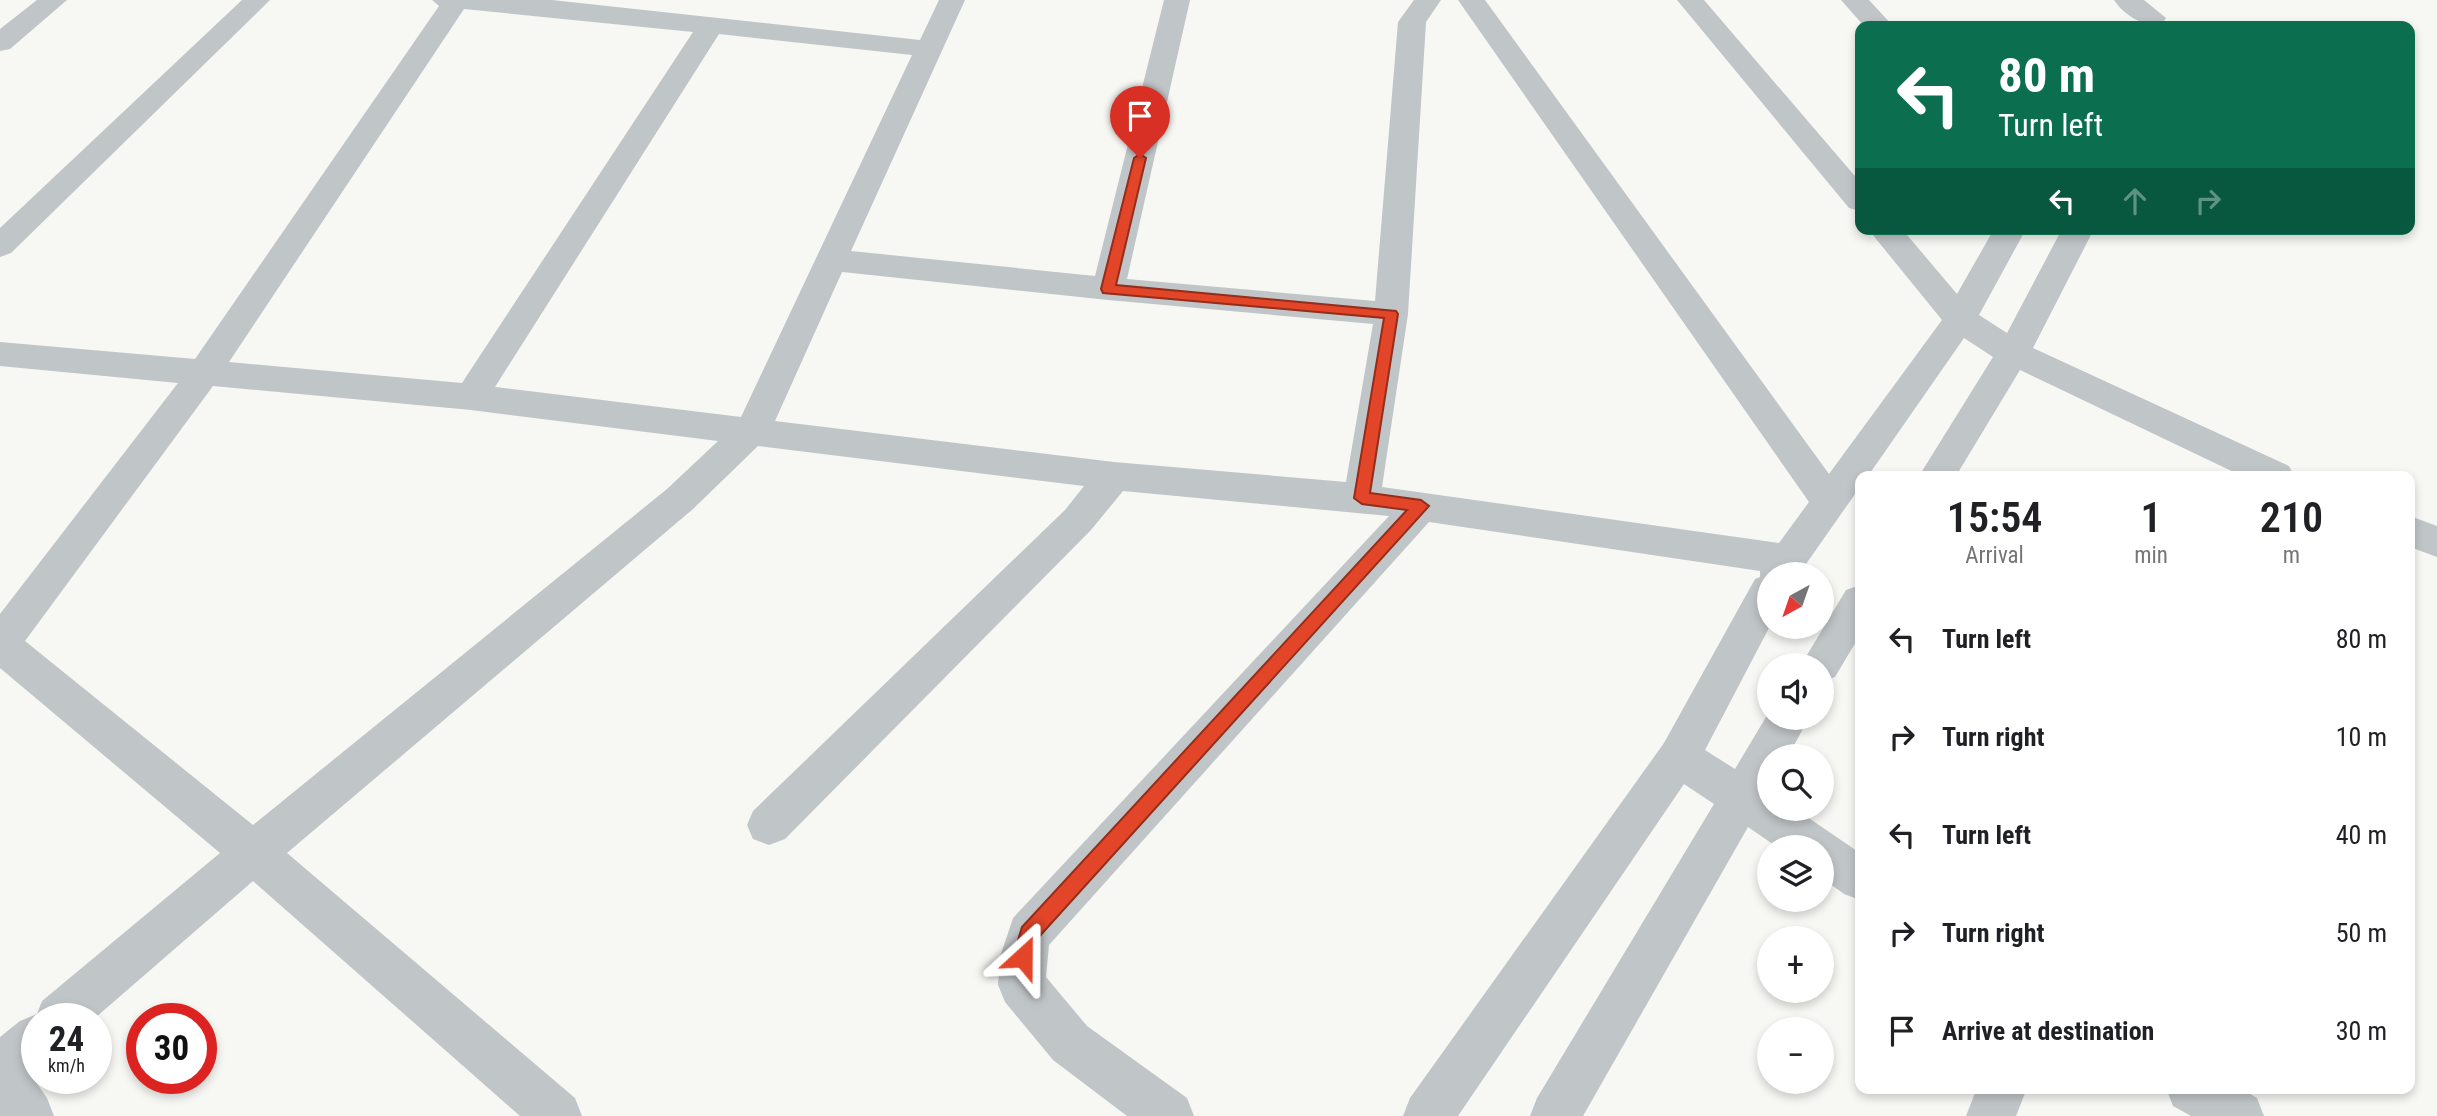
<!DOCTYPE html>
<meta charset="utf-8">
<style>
:root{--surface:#fff;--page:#f6f6f6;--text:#202124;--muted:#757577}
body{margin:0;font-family:"Roboto Condensed",sans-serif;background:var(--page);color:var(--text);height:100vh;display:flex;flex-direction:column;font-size:26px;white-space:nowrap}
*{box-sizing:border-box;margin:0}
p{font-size:23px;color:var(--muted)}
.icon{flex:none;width:38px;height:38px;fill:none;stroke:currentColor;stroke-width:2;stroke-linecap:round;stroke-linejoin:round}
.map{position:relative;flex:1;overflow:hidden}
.sheet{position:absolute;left:1855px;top:471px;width:560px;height:623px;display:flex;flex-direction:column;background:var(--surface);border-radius:14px;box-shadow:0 4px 10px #0003}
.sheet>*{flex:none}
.hud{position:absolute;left:1855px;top:21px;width:560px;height:214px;border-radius:14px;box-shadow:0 4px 10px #0003;background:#0b6e4f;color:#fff;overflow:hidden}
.needle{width:46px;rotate:220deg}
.fabs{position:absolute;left:1757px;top:562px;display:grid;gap:14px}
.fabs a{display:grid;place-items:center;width:77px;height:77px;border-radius:50%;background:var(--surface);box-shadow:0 4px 10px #0003;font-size:35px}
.speed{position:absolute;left:21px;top:1003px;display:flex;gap:14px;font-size:35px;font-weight:700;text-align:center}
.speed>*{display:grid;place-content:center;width:91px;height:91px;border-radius:50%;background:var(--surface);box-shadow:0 4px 10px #0003;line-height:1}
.speed small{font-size:18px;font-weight:400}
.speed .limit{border:10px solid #d22;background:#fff;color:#111}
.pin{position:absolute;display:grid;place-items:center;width:60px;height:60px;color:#fff;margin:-72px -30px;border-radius:50% 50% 50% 0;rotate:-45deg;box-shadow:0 0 7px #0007}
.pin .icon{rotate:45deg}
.me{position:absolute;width:77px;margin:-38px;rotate:24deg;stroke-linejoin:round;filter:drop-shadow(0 0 5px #0008)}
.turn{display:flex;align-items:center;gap:24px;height:147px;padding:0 28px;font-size:32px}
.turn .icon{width:91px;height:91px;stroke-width:2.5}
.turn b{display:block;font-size:49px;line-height:60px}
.lanes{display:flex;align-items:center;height:66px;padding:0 28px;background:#0003;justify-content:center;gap:35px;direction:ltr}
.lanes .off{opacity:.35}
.eta{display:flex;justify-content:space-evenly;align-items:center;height:119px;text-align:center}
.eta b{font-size:42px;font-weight:600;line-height:49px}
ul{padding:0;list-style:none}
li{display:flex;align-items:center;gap:21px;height:98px;padding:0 28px}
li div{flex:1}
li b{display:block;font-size:26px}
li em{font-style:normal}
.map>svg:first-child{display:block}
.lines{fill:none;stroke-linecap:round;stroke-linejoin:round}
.minor{fill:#c0c5c8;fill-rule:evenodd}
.route{fill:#e34528;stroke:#942d1a;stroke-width:2}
</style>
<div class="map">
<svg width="2437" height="1116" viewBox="0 0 2437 1116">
<rect width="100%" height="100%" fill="#f7f7f4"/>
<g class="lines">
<path class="minor" d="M37,0H67L10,49L0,51V29Z
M242,0H270L11,253L0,257V228Z
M432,0H552L920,40L939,0H965L851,251L1095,276L1164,0H1190L1127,279L1375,301L1398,22L1414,0H1441L1426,22L1408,314L1382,487L1779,543L1809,502L1458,0H1485L1829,474L1942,320L1868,229H1902L1957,294L1994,229H2026L1979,315L2007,333L2062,229H2094L2033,348L2289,466L2294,476H2242L2020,370L1956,476H1919L1993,357L1964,338L1868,476H1860V487L1799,574H1769L1770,626L1705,750L1735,769L1769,712V718H1809L1788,756H1769V808H1794L1860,853V900L1844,894L1822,878V847H1777L1748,827L1583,1116H1530L1537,1098L1714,804L1684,784L1458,1116H1403L1410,1098L1664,743L1755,579L1760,577V571L1429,522L1049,945L1046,977L1087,1026L1187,1098L1194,1116H1127L1053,1060L1005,1002L998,985L1000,957L1013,918L1389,516L1123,491L1091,530L785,839L769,845L753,839L747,825L753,811L1065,510L1084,486L758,446L693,509L287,853L575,1098L582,1116H520L253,881L95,1018H37V1070L31,1075L47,1098L54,1116H0V1037L20,1021L37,1014L42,1001L220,853L0,668V614L178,383L0,366V342L195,359L439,6ZM464,9L693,32L462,383L229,362ZM719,34L912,55L741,417L495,387ZM842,272L1108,300L1373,324L1346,482L1114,462L775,421ZM213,386L471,410L718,441L667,489L253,825L25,641Z
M1677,0H1704L1860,182V211L1849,208Z
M1841,0H1869L1893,26H1864Z
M2114,0H2144L2166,18L2162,24C2144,28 2124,15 2114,0Z
M2410,516L2437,526V557L2410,547Z
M1860,585V635L1835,677L1822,682V665H1801L1846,590Z
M1977,1088H2027L2016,1116H1966Z
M2166,1088H2240L2257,1098L2264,1116H2191L2173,1106Z"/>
</g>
<path class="route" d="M1140,154L1146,158L1116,285L1396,311L1398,314L1370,493L1421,500L1429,506L1037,939L1029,964L1023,967L1016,964L1013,957L1022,927L1407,510L1362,504L1354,498L1384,318L1103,293L1101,289L1134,158Z"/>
</svg>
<div class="fabs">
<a><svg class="needle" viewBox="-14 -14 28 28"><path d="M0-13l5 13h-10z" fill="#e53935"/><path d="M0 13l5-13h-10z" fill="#757577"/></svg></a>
<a><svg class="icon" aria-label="sound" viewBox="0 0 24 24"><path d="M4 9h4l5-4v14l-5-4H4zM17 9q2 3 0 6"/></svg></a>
<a><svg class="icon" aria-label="search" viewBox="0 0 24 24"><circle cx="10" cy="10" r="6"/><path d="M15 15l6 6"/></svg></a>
<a><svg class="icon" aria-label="layers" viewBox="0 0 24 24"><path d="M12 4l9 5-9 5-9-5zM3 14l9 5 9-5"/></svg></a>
<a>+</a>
<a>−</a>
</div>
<div class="speed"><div>24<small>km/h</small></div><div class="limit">30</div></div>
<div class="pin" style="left:1140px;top:158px;background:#d93025"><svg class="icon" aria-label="arrive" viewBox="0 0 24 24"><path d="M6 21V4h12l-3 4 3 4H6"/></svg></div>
<svg class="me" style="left:1023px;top:957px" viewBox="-20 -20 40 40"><path d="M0-17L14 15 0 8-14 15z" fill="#e34528" stroke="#fff" stroke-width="4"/></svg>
<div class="hud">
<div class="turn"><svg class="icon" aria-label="left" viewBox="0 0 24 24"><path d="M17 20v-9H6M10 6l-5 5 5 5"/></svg><div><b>80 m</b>Turn left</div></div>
<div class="lanes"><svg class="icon" aria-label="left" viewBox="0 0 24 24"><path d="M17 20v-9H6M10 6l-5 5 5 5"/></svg><svg class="icon off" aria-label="ahead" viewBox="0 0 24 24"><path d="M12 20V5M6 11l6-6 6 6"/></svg><svg class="icon off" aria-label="right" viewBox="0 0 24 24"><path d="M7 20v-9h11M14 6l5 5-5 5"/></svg></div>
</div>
<section class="sheet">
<div class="eta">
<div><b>15:54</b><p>Arrival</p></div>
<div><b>1</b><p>min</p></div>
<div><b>210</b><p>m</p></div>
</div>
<ul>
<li><svg class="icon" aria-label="left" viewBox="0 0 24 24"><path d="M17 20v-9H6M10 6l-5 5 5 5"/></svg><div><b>Turn left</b></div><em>80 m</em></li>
<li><svg class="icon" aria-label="right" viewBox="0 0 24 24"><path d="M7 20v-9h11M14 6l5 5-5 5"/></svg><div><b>Turn right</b></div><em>10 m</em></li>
<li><svg class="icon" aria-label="left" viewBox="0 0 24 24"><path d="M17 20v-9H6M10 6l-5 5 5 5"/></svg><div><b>Turn left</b></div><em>40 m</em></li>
<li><svg class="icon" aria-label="right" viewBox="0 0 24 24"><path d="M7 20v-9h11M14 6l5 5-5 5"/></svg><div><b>Turn right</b></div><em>50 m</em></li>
<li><svg class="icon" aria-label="arrive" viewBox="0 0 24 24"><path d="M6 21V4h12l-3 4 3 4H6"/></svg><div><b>Arrive at destination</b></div><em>30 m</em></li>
</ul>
</section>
</div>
